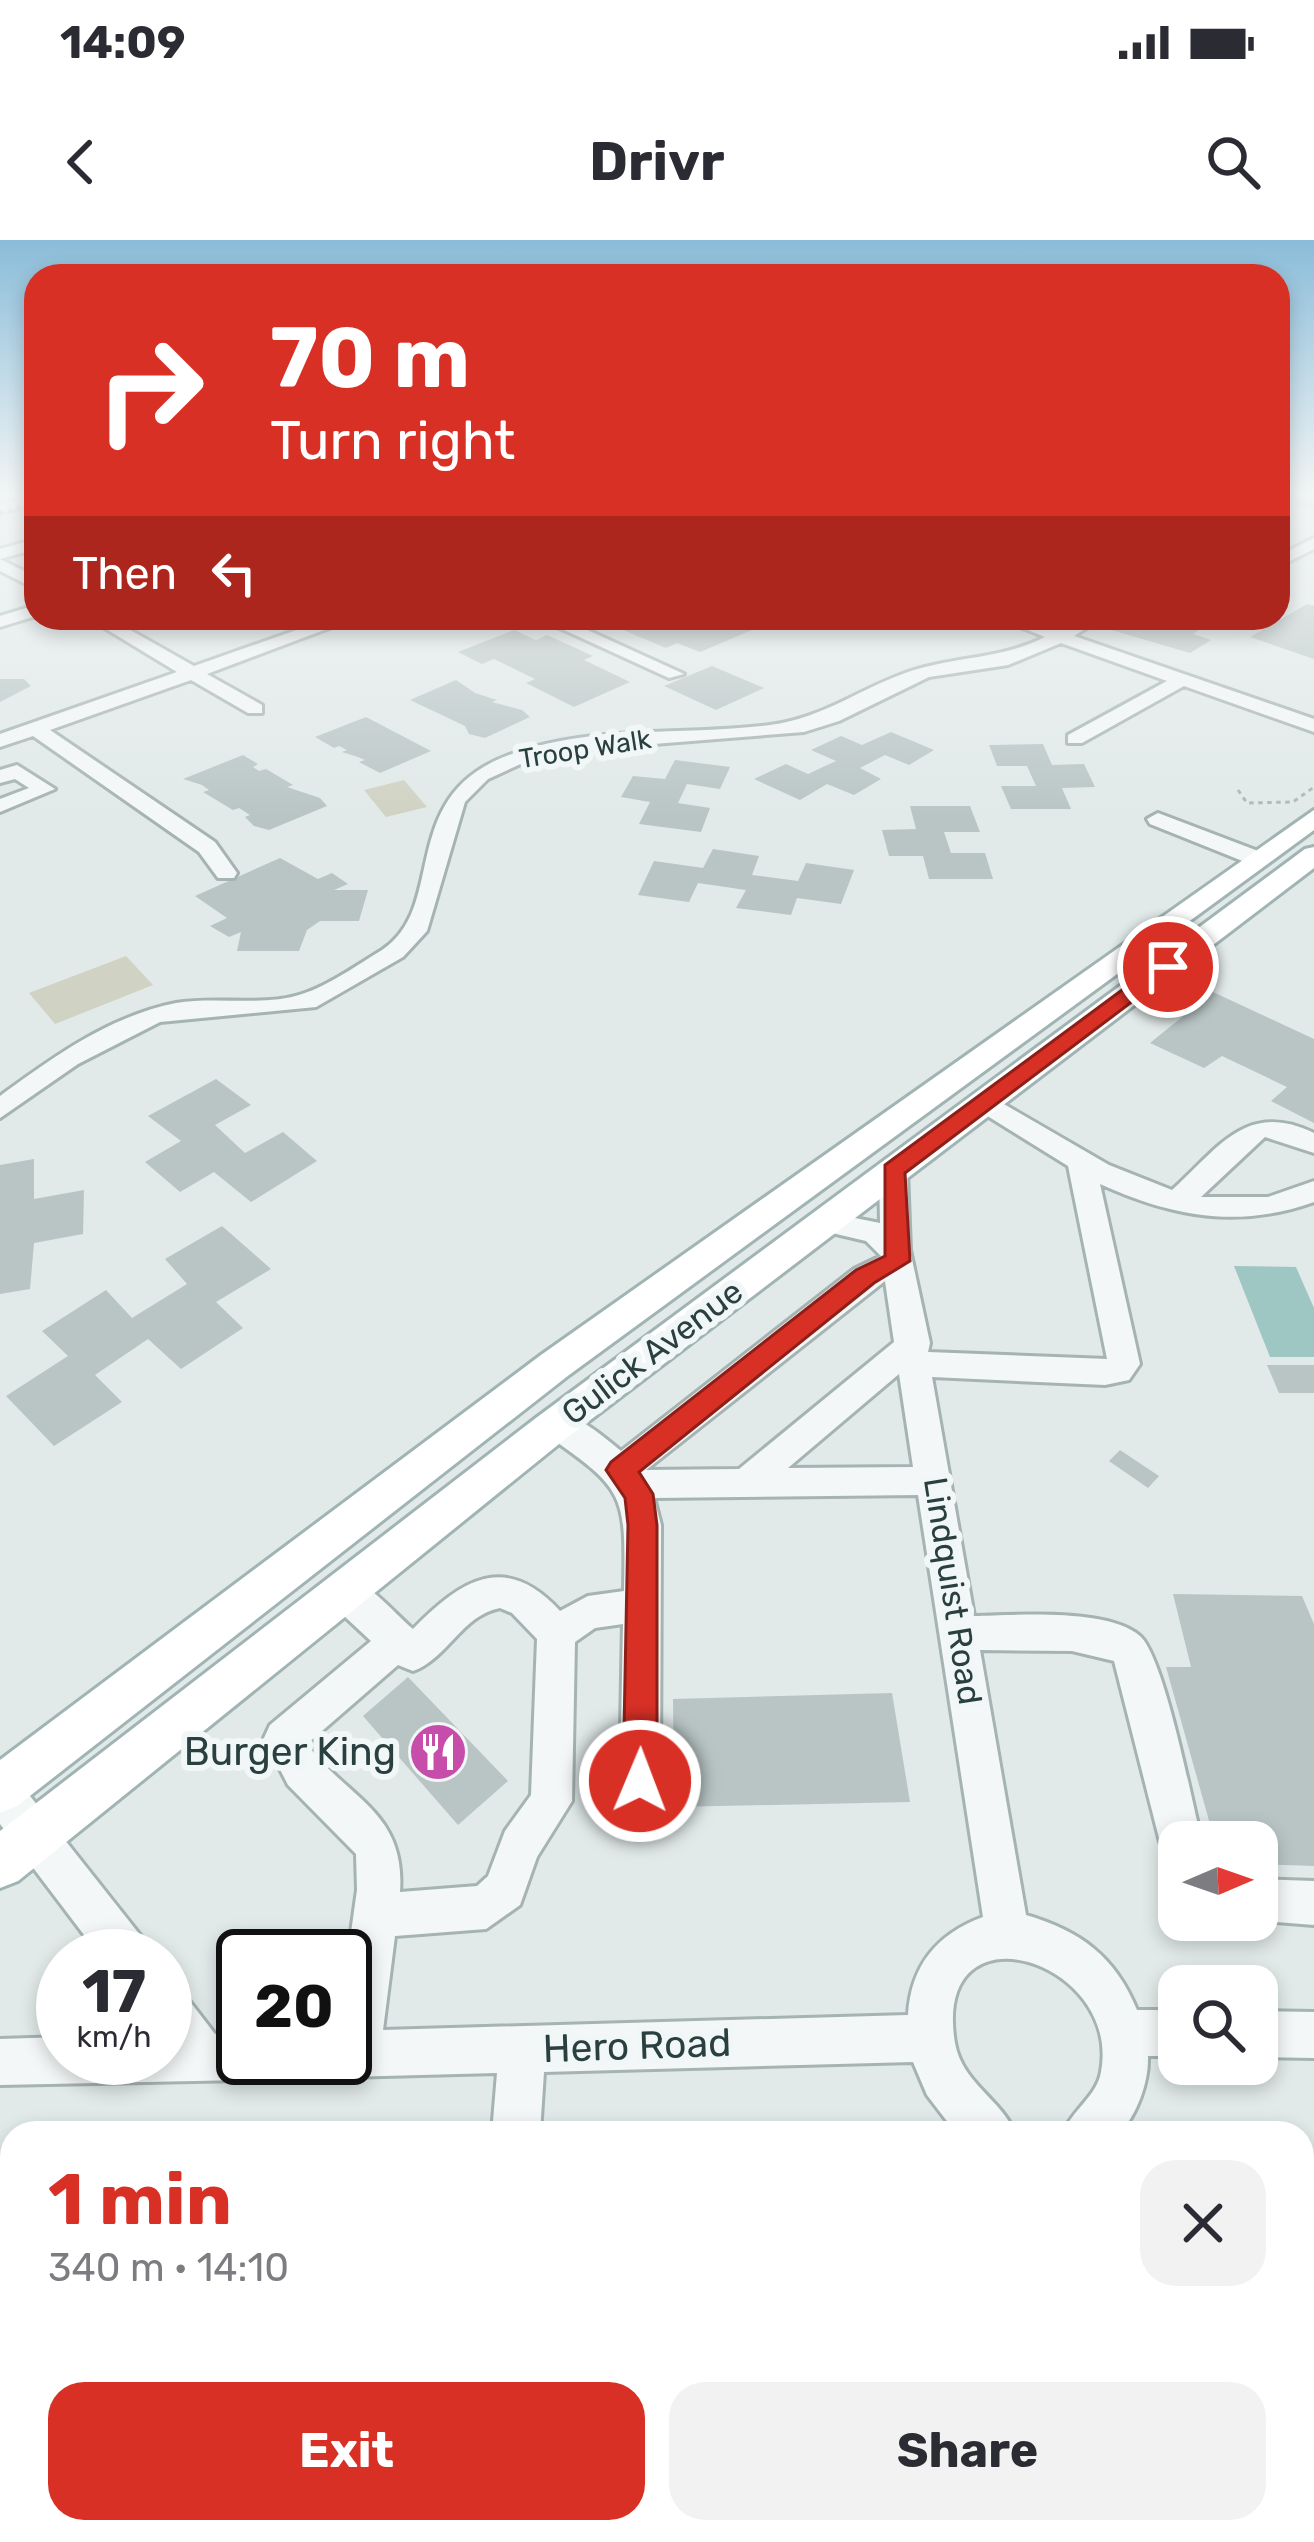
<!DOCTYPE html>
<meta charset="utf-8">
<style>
:root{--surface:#fff;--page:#f2f2f3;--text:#2b2b33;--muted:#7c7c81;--accent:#d93025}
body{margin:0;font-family:Rubik,sans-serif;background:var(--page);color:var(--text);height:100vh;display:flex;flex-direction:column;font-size:45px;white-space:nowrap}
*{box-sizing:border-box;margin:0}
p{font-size:39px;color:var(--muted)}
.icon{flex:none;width:66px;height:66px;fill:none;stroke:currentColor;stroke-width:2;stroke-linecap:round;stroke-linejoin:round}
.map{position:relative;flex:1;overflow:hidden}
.sheet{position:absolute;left:0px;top:1881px;width:1314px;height:423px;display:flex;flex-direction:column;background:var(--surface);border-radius:36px 36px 0 0;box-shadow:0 6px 18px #0003}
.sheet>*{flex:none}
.top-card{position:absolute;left:24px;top:24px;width:1266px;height:366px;border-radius:36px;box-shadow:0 6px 18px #0003;background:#d93025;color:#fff;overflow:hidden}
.needle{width:78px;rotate:88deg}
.controls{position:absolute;left:1158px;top:1581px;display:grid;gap:24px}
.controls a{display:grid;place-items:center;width:120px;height:120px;border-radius:24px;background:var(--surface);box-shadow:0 6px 18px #0003;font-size:60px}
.speed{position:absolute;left:36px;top:1689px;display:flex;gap:24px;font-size:60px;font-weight:700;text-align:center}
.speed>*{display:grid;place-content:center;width:156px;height:156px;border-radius:50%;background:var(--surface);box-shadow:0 6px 18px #0003;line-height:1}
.speed small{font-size:30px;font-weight:400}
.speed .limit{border:6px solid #111;border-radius:18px;background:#fff;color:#111}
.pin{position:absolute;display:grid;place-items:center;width:102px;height:102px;color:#fff;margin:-51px;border:6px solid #fff;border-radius:50%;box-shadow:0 3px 12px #0007}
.me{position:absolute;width:132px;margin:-66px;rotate:1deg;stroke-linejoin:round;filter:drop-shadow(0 0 9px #0008)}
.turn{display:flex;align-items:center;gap:42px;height:252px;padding:0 48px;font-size:54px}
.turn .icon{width:156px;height:156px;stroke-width:2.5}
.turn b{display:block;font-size:84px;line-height:102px}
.then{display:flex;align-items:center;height:114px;padding:0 48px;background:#0003;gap:24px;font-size:45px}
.round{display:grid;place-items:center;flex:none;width:126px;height:126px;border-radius:36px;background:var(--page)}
.overview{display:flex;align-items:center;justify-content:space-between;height:204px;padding:0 48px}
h1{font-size:72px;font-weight:700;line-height:90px;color:var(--accent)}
.cta{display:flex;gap:24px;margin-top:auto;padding:24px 48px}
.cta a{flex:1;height:138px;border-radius:36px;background:var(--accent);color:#fff;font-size:48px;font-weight:700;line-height:138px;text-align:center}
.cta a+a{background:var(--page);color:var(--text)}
.status{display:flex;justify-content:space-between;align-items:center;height:84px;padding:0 60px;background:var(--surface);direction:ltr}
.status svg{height:33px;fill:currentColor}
header{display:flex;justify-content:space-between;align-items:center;height:156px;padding:0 48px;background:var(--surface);font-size:54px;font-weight:700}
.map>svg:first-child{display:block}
.green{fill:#d0d2c3}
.water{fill:#9ec7c3}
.building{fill:#b9c5c5}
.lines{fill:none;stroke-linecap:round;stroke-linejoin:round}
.minor-casing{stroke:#a6b3b3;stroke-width:6}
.major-casing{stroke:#a1b4b4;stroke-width:6}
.path{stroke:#afb8b9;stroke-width:3;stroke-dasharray:4.5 4.5;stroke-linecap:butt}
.minor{fill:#f4f7f7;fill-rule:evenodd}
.major{fill:#fff;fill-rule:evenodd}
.rail{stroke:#7c9192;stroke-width:4.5;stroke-dasharray:3 6;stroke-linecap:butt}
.route{fill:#d93025;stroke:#8d1f18;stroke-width:3}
.labels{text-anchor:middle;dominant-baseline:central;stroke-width:12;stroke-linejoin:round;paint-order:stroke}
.far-street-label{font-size:27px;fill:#2a3f40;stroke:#f1f6f6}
.street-label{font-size:33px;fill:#2a3f40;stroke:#f1f6f6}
.near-poi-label{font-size:39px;fill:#2a3f40;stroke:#f1f6f6;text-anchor:end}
.near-street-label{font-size:39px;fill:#2a3f40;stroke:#f1f6f6}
</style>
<div class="status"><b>14:09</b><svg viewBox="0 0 49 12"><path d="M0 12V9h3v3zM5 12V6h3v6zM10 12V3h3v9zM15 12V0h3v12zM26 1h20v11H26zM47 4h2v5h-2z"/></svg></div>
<header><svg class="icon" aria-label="back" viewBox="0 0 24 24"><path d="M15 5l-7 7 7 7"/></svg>Drivr<svg class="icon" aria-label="search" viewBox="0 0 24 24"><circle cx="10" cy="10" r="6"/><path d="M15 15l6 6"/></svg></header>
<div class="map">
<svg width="1314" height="2302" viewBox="0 0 1314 2302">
<rect width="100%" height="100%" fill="#e1e9e9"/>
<path class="green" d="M404,540L427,567L386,577L364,550Z
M126,716L153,745L55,784L29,753Z"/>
<path class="water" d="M1234,1026L1296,1027L1314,1068V1117H1270Z"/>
<path class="building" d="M1278,253L1314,262V270L1278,264Z
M1307,364L1314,366V419L1250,397Z
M614,378H701L715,383L725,379L752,390L700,412L677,403L666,408L616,387L626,383Z
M1128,378L1184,379L1204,386L1193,394L1211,400L1190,413L1108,389Z
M514,390L536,400L547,395L593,416L584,420L630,442L574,467L526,443L535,439L494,419L482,424L458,412Z
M712,426L764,448L716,470L664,446Z
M0,439H24L31,446L0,462Z
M456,440L475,453L497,460L492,462L522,470L530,477L485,498L469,494L465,486L410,460Z
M366,477L431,511L380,533L359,522L365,520L358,517L342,512L347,510L339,506L334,508L315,497Z
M891,492L934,510L909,525L885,515L860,528L881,539L854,555L827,544L800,560L754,539L786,524L808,534L836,521L811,510L841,496L862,505Z
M1043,504L1052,525L1084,524L1095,547L1062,548L1071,569H1011L1001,546H1036L1027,526H997L989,505Z
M243,515L258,524L253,527L259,531L266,529L293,545L287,547L320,558L327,566L269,590L254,586L245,577L250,575L239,568L233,570L203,552L209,550L202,545L183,539Z
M675,520L730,527L720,549L687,544L678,563L710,568L701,592L639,584L650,562L621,557L633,536L665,539Z
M910,566H970L980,592H944L951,613H985L993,639H929L923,616H889L882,590L916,589Z
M713,609L759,616L752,635L798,641L806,623L854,630L841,664L797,658L791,675L736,668L746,650L698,643L689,662L638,655L654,621L703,628Z
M280,618L318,639L332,633L348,644L334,650H368L359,681H320L307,690L299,711H237L241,692L229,697L210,686L227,678L195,656Z
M1213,752L1314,799V883L1271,861L1287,847L1222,816L1204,828L1150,803Z
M216,839L251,865L215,885L245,913L283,892L317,921L251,962L214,932L180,952L145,922L181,901L148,876Z
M34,919V959L84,950L83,994L34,1003L30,1049L0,1054V925Z
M222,986L271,1029L216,1062L243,1088L181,1129L148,1099L95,1135L122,1162L54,1206L6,1156L68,1116L42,1091L106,1050L132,1078L187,1044L165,1019Z
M1267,1125H1314V1153H1279Z
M1120,1210L1159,1236L1148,1248L1109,1221Z
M1173,1354L1302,1356L1314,1384V1626L1257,1624V1602H1215L1166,1427H1191Z
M408,1437L508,1541L458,1585L363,1476Z
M892,1453L910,1562L674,1567L673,1459Z"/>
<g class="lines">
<defs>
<path id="minor" d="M36,255V264L0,273V264Z
M1314,298V309L1278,327V316Z
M36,299V309L0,319V309Z
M0,319L36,337V349L0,331Z
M36,365V376L0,387V376Z
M88,378H109L194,426L331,378H356L207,434L262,465V473H248L191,440L50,490L215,602L237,633L234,638H218L199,612L33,496L0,507V494L177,432Z
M538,378H561L684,434L669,438Z
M998,378H1024L1058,390L1080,378H1102L1074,396L1314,479V492L1184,446L1082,503H1068V495L1167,441L1061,403L1008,425L929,437L839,481L804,492L616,507L525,522L488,539L465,562L427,691L403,717L316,767L160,782L78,824L0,878V856C53,817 110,776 176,763C216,756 264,767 302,754C328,746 359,724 382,710C449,666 395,557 509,515C591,484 685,496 770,485C825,478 863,446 914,430C959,416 1002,419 1045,397Z
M17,525L55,549L0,572V559L29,548L15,539L0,543V530Z
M1158,573L1266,614L1269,619L1258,626L1250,624L1150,584L1147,579Z
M983,852L1109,925L1172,950C1219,908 1246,860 1314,893V913L1265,897L1201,957H1268L1314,941V962C1238,989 1173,977 1100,944L1140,1124L1129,1140L1105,1145L932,1137L974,1376C1015,1375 1108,1368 1140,1396C1165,1419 1192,1563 1202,1602H1179V1622L1166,1617L1160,1602L1114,1421L1072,1411L980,1410L1026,1675C1080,1691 1115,1716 1137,1770H1179V1816H1148C1149,1842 1137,1874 1120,1893H1063C1072,1870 1097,1856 1101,1832C1122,1719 931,1660 955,1803C962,1843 1001,1859 1015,1893H956L927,1855L913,1822L544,1832L540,1893H492L497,1833L345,1837L329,1830L323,1818H345V1735L357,1650L356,1614L288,1545L264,1498L270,1485L371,1401L328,1361L322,1350L328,1339C359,1327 390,1370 413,1389C461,1340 505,1311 560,1371L588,1356L624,1351C626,1252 625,1250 544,1193L539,1184L544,1175C570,1166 601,1195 621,1211L854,1029L881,1016L866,1001L815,989L810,982L825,972L880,983L879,931L883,924H903L907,931L910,1010L930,1103L928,1112L1107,1119L1068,926L973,867L969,861ZM885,1041L894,1102L739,1229L646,1230ZM899,1134L913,1227L788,1228ZM918,1255L983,1677C937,1694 911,1725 908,1775L383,1790L395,1696L486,1689L520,1665L537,1617L572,1561L575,1402L595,1388L623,1384L620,1541L626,1555L640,1561L654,1555L660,1541L661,1285L654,1258ZM500,1368L512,1373L537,1399L531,1555L505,1591L488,1636L477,1646L400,1652C406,1571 347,1559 307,1504L398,1425L413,1431C447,1419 462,1375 500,1368Z
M0,1531L15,1537L144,1700L150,1716H100L0,1584Z
M1257,1639L1314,1641V1685L1250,1680H1257Z
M165,1743L181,1750L215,1794H243V1818H266L259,1833L243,1840L0,1845V1799L63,1797V1818H165Z
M1257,1771L1314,1772V1818L1257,1817Z
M462,2292H518V2302H462Z
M1073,2292H1129L1131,2302H1075Z"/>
<path id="major" d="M1314,570V590L569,1135L17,1566L0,1573V1520L541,1115Z
M1314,607V628L564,1200L18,1641L0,1648V1591L536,1178L1305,609Z"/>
</defs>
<use href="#minor" class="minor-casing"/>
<use href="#major" class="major-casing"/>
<path class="path" d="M1238,550L1247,563L1293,562L1314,547"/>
<use href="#minor" class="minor"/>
<use href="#major" class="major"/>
<path class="rail" d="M0,273L36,263"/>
</g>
<linearGradient id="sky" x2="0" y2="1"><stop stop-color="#8abcd9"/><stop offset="0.44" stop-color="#f2f5f5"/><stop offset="1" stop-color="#f2f5f5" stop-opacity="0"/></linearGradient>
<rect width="1314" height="576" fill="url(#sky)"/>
<path class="route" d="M1160,722L1178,727L905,933L910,1021L874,1043L639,1232L653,1254L657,1285V1541L652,1553L640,1557L628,1553L623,1541L628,1285L625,1258L606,1230L611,1222L856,1030L885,1016V925Z"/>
<defs>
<symbol id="restaurant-disc" viewBox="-11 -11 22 22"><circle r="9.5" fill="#c64eaa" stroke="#f1f6f6"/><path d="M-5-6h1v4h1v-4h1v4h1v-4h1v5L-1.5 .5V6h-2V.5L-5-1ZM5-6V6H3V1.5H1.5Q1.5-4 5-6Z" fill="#fff"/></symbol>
</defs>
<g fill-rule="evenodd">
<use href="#restaurant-disc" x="405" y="1479" width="66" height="66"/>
</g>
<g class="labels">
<g class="far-street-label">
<text transform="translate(585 509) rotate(-9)">Troop Walk</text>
</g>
<g class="street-label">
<text transform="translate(652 1112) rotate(-37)">Gulick Avenue</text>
<text transform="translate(953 1351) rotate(81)">Lindquist Road</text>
</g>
<g class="near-poi-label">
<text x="396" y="1512">Burger King</text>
</g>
<g class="near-street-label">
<text transform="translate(637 1806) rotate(-2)">Hero Road</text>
</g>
</g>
</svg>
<div class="controls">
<a><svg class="needle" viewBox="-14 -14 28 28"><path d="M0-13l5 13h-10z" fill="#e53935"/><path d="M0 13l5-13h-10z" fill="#7c7c81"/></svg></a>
<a><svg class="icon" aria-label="search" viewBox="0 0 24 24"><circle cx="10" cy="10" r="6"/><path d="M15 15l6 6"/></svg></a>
</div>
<div class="speed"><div>17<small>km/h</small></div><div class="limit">20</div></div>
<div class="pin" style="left:1168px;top:727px;background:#d93025"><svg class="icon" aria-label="arrive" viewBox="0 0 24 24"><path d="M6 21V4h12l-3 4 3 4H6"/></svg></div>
<svg class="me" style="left:640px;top:1541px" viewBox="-20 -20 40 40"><circle r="17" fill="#d93025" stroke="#fff" stroke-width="3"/><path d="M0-11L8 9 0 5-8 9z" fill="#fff"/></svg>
<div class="top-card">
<div class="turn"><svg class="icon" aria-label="right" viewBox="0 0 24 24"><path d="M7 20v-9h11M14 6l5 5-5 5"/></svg><div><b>70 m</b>Turn right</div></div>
<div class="then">Then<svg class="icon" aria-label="left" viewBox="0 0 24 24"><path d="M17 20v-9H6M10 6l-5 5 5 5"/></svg></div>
</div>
<section class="sheet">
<div class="overview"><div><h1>1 min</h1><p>340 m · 14:10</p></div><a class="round"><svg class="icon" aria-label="close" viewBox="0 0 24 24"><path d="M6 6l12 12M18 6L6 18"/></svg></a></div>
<div class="cta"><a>Exit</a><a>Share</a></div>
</section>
</div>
